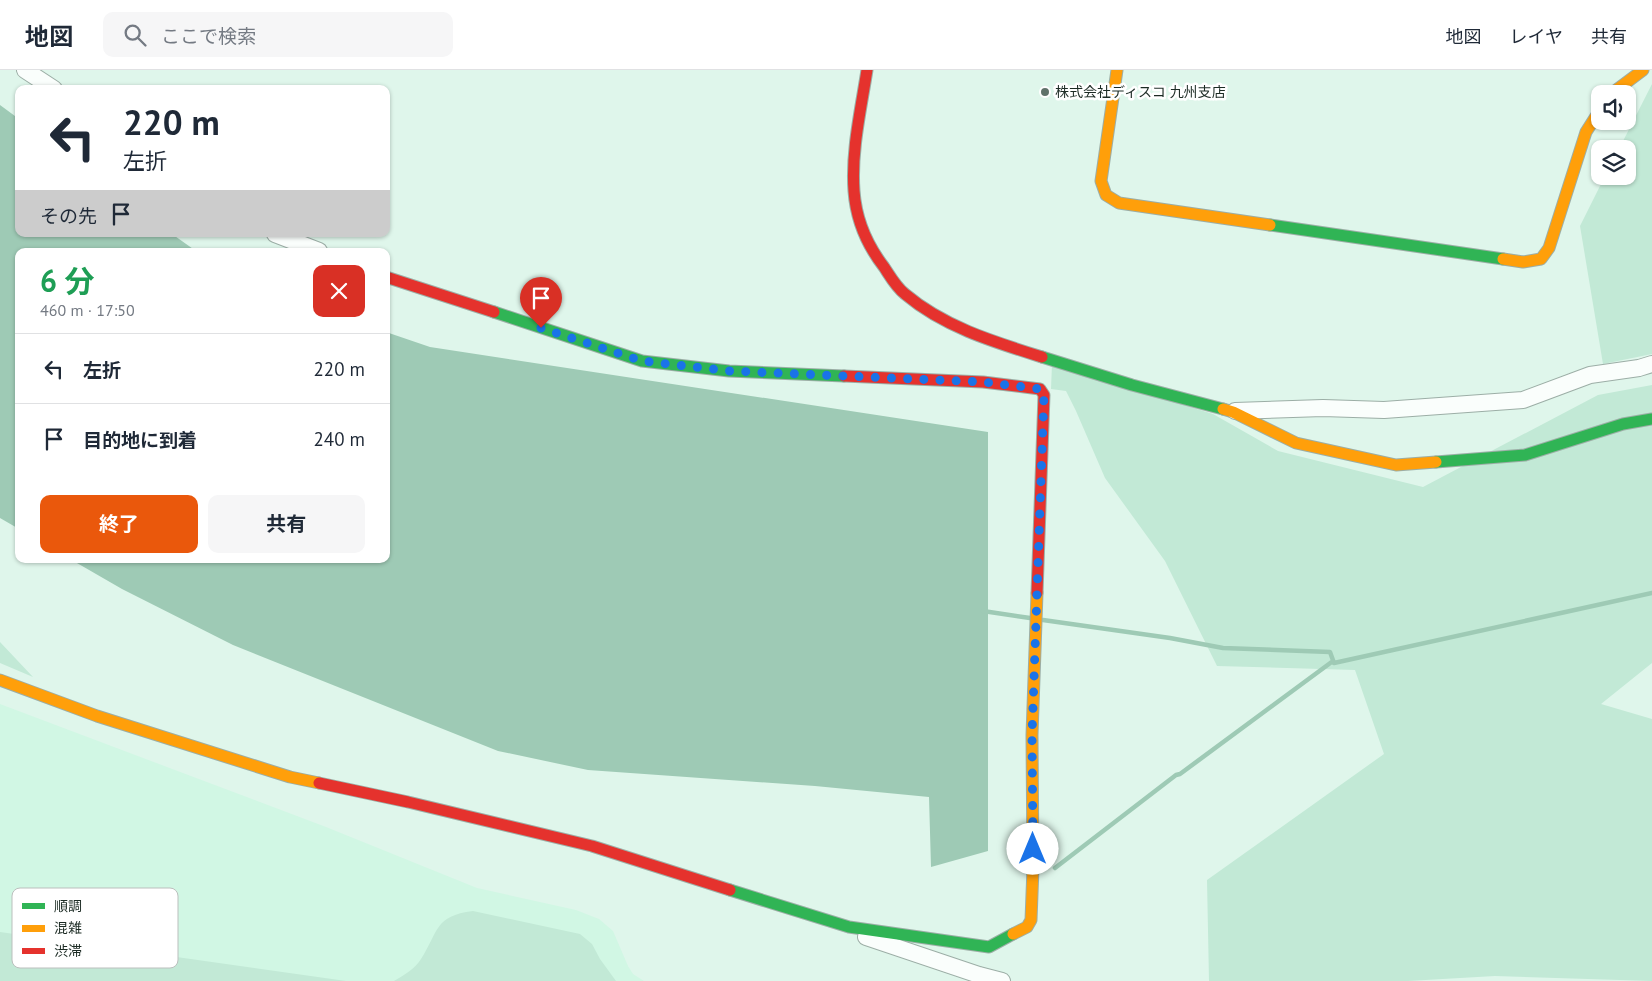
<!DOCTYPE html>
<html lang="ja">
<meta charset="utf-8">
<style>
:root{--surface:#fff;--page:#f6f6f7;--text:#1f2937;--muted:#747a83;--line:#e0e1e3;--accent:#ea580c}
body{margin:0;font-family:"PT Sans","Noto Sans JP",sans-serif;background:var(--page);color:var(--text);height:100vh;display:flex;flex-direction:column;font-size:19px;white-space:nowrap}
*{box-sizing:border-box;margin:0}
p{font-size:16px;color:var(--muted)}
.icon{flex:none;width:28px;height:28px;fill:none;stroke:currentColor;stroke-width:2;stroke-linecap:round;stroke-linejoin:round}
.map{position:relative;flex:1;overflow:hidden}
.drawer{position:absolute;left:15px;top:178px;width:375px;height:315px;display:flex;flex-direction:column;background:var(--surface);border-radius:10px;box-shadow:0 1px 4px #0004}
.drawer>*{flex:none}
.top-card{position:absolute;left:15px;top:15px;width:375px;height:152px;border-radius:10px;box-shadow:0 1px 4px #0004;background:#fff;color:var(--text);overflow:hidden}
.tools{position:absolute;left:1591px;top:15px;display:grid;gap:10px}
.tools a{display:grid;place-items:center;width:45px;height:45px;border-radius:10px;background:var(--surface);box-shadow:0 1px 4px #0004;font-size:25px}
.pin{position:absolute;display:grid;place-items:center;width:42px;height:42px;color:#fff;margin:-51px -21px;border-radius:50% 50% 50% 0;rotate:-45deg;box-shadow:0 0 5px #0007}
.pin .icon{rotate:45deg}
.me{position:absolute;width:55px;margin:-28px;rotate:0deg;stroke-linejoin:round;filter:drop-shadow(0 0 4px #0008)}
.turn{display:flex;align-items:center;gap:18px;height:105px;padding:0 25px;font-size:22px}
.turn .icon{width:65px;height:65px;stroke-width:2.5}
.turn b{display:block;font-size:35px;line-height:42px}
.then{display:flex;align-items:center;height:48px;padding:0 25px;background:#0003;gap:10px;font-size:19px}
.round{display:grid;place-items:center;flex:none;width:52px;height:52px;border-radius:10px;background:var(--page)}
.headline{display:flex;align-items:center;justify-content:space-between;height:85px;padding:0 25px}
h1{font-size:30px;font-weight:700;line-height:38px;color:#1e9e55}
.action{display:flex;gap:10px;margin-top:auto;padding:10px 25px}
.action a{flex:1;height:58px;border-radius:10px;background:var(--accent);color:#fff;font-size:20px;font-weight:700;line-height:58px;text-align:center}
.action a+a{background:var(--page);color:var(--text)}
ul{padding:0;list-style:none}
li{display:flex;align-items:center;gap:15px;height:70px;padding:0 25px;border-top:1px solid var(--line)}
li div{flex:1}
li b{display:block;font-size:19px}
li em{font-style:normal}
header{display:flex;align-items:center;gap:30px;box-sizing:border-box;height:70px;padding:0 25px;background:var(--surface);border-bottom:1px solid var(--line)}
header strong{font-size:24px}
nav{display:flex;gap:28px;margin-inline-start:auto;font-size:18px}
.search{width:350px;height:45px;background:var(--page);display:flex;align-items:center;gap:12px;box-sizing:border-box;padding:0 18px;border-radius:10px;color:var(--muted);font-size:19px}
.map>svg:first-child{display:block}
.built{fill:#d1f7e4}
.green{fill:#c2e9d6}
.water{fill:#9ecab5}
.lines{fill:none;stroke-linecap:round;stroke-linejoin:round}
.stream{stroke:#9ecab5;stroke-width:4.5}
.street-casing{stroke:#9caea6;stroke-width:18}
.fast-casing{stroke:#9caea6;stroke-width:13}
.slow-casing{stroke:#9caea6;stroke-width:13}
.jam-casing{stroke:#9caea6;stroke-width:13}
.street{stroke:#fafefc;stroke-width:16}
.fast{stroke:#30b455;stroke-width:11}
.slow{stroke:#ff9f0a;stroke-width:11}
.jam{stroke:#e5322d;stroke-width:11}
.route{stroke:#1a73e8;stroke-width:9;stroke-dasharray:0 16.2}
.poi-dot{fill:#60726a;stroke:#fff;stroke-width:2}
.labels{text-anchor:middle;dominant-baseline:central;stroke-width:5;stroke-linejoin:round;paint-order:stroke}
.poi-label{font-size:14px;fill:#1c2b24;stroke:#fff;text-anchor:start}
.key{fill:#fff;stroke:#bbbfbd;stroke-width:1}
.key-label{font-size:14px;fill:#1c2b24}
</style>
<header>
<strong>地図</strong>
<div class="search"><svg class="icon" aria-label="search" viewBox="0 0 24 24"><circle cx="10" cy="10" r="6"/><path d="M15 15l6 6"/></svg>ここで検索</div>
<nav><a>地図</a><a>レイヤ</a><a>共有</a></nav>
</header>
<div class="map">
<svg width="1652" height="911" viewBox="0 0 1652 911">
<rect width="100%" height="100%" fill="#dff6eb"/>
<path class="built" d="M0,634L326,757L477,818L576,840L599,849L613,861L628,896L633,904L644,911H0Z"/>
<path class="green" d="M1652,14V284L1603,294L1580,156L1605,106H1628V79H1619Z
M1052,294L1213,344L1278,381L1423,417L1598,325L1652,315V593L1601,634L1652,649V911L1495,906L1408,911H1209L1207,810L1384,684L1355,600L1217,596L1165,491L1105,408L1076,341L1066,321L1051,319Z
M0,572L33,607L0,593Z
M473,841L580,864L592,874L600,889L616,911H394C404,905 415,899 421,889C439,861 434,846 473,841Z
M0,862L346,911H0Z"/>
<path class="water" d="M0,35L19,49V164H172L196,181H19V459L0,448Z
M386,262L430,277L988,362V781L931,797L929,727L815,716L588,700L498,681L233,575L122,519L70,489H386Z"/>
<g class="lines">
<path class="stream" d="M983,541L1030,548
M1043,550L1170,568L1223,578L1330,582L1334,593
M1055,798L1176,705L1180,704L1333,591L1334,593L1652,523"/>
<defs>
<path id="street" d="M25,0L54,19
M275,164L319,181
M1235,341L1323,338L1384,340L1523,330L1590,305L1639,298L1652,294
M866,867L979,905L1002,911"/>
<path id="fast" d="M1270,155L1503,189
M494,242L642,291L729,301L844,306
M1042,287L1132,315L1223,339
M1436,392L1525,385L1623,354L1652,349
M730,820L849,857L989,877L1013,864"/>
<path id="slow" d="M1117,0L1101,111L1106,125L1119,133L1270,155
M1611,24L1643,0
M1503,189L1523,192L1541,189L1549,178L1586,62L1600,40
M1223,339L1233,342L1296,373L1396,395L1436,392
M0,610L97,646L290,707L319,713
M1013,864L1027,857L1031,850L1033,798L1032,665L1037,523"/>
<path id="jam" d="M867,0C861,39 851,81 854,121C856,149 867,175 884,197C890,206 896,217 905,224C944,257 994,272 1042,287
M386,207L494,242
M844,306L983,312L1040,319L1044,325L1037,523
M319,713L408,732L592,776L730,820"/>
</defs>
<use href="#street" class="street-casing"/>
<use href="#fast" class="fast-casing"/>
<use href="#slow" class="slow-casing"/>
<use href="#jam" class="jam-casing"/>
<use href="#street" class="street"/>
<use href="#fast" class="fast"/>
<use href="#slow" class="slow"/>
<use href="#jam" class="jam"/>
</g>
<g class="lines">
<path class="route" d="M541,258L642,291L730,301L983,312L1040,319L1044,325L1032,665L1033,779"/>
</g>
<circle class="poi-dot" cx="1045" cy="22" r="5"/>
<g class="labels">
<g class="poi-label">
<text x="1055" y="22">株式会社ディスコ 九州支店</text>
</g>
</g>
<rect x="12" y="818" width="166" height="80" rx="8" class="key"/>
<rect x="22" y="833" width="23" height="6" fill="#30b455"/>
<rect x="22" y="855" width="23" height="7" fill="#ff9f0a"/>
<rect x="22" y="878" width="23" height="6" fill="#e5322d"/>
<g class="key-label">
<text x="54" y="841">順調</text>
<text x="54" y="863">混雑</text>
<text x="54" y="886">渋滞</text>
</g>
</svg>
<div class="tools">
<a><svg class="icon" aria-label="sound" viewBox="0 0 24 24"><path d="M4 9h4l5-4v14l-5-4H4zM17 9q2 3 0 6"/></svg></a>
<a><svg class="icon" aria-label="layers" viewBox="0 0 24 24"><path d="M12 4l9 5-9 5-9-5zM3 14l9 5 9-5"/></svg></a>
</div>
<div class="pin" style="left:541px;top:258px;background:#d93025"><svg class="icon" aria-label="arrive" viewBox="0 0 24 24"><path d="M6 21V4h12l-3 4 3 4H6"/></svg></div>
<svg class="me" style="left:1033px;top:779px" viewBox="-20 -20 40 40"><circle r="19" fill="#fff"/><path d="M0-13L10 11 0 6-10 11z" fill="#1a73e8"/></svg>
<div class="top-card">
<div class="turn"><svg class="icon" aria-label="left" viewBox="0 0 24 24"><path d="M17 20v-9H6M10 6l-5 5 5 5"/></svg><div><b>220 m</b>左折</div></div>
<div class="then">その先<svg class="icon" aria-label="arrive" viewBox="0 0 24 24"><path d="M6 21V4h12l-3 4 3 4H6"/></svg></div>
</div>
<section class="drawer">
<div class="headline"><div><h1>6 分</h1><p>460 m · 17:50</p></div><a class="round" style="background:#d93025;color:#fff"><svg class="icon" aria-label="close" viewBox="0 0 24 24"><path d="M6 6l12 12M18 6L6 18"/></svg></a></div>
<ul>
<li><svg class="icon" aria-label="left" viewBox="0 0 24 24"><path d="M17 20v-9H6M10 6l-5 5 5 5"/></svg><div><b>左折</b></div><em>220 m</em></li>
<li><svg class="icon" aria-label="arrive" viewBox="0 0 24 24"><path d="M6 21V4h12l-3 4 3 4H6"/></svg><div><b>目的地に到着</b></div><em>240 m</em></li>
</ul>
<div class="action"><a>終了</a><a>共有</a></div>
</section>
</div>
